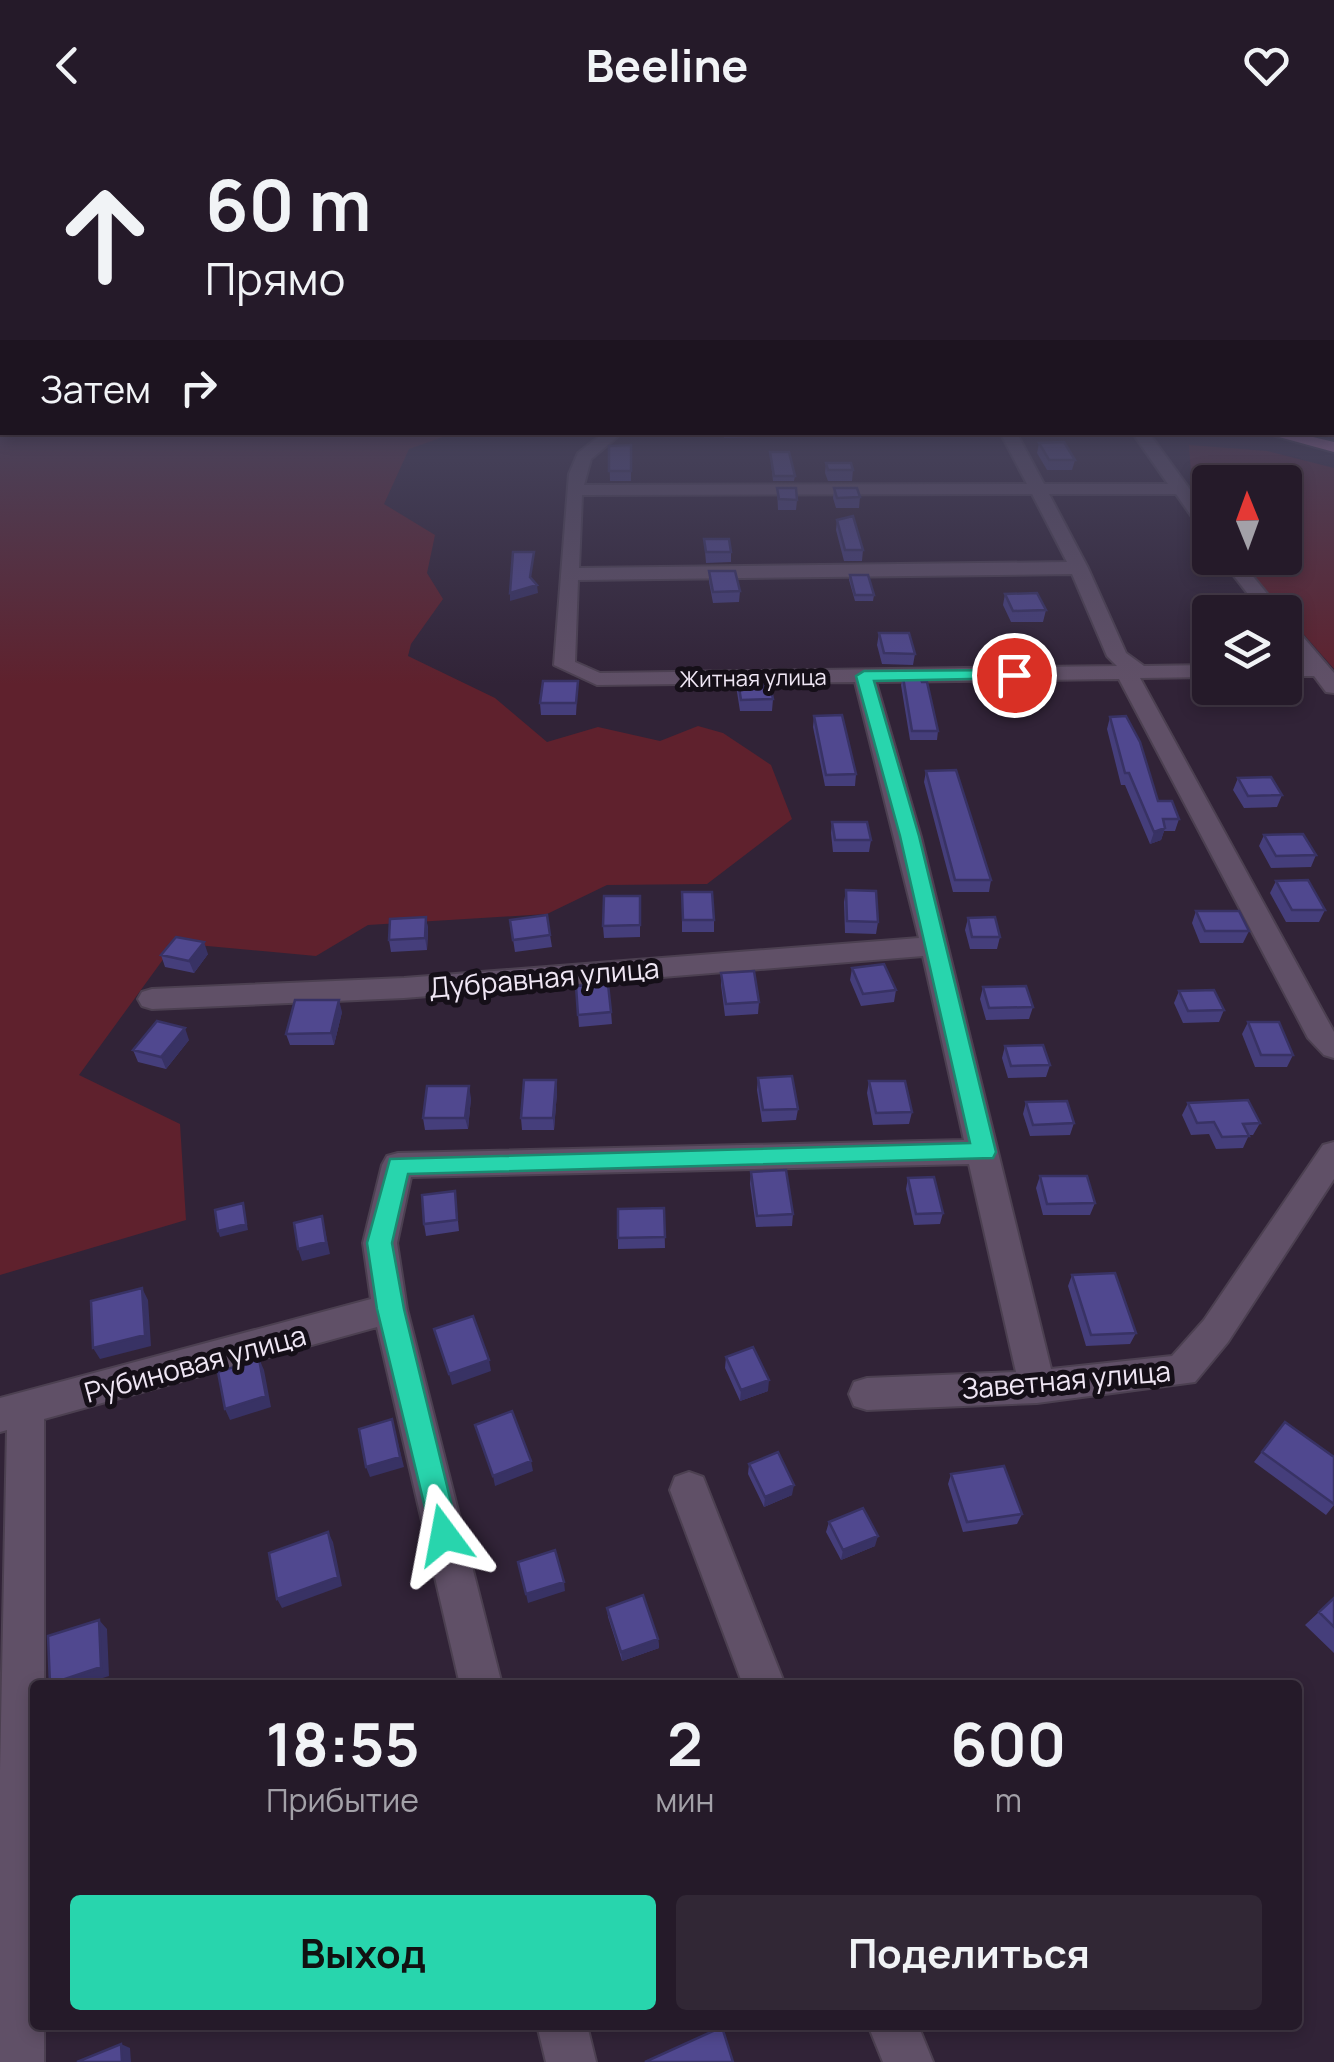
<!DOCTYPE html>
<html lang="ru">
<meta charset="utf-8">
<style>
:root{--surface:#251a29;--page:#312735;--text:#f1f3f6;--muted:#a3a1a8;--line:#423846;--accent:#28d5ad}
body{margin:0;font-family:Manrope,sans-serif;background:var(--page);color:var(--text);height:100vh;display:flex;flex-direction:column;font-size:38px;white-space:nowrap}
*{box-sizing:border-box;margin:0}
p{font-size:32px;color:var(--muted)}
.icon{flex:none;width:55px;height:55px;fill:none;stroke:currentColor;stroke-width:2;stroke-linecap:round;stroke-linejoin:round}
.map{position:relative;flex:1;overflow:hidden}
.panel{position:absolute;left:30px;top:1550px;width:1272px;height:350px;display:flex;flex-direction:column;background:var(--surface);border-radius:10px;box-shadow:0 5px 15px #0003,0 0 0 2px var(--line)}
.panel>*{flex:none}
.banner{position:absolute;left:0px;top:0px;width:1335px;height:305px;box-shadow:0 5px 15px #0003,0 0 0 2px var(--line);background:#251a29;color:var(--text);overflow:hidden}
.needle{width:65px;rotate:359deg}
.fabs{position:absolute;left:1192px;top:335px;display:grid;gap:20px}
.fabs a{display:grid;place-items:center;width:110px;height:110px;border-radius:10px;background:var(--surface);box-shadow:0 5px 15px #0003,0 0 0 2px var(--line);font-size:50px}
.pin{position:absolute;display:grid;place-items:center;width:85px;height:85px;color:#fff;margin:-42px;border:5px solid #fff;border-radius:50%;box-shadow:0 2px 10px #0007}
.me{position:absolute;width:110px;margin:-55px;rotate:347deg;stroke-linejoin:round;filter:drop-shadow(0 0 8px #0008)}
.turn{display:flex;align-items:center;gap:35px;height:210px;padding:0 40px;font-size:45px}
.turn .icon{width:130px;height:130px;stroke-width:2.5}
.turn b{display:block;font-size:70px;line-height:85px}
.then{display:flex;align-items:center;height:95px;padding:0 40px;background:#0003;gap:20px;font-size:38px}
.eta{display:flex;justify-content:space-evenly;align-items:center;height:170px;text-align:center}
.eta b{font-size:60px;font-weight:700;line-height:70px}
.action{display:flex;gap:20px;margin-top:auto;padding:20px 40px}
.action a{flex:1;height:115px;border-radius:10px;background:var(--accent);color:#111;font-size:40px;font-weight:700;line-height:115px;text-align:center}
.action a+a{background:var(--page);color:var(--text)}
header{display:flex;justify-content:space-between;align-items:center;height:130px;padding:0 40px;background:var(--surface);font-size:45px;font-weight:700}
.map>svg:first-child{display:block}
.green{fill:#5f212d}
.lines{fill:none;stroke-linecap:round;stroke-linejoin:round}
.minor-casing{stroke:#4c4051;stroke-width:4}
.highway-casing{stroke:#4c4051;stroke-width:4}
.minor{fill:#605067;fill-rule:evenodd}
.highway{fill:#f18fcc;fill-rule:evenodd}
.wall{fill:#453e7b}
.shaded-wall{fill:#383264}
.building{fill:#50488f;stroke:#383264;stroke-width:2.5}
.route{fill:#28d5ad;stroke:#1a8a70;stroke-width:2.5}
.labels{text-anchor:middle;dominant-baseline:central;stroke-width:10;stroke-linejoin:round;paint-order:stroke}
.far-street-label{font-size:22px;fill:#efe6f4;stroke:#150f18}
.street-label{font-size:28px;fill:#efe6f4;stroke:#150f18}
</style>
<header><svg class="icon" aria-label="back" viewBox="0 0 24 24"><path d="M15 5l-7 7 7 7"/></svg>Beeline<svg class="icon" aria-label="heart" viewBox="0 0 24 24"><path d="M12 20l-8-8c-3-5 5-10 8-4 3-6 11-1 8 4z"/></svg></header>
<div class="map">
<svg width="1334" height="1932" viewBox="0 0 1334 1932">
<rect width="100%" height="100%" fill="#312337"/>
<path class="green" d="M0,284L2,302L454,303L409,319L384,374L435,405L427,443L443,469L411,514L408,526L495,568L547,612L598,597L660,611L698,596L723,603L771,635L792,689L707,754L607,755L547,784L368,795L316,826L175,813L79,945L180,994L186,1090L0,1145Z
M1189,315L1267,321L1334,338V539L1257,451L1243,428H1285V352H1210V373L1191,343Z"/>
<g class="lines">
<defs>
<path id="minor" d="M605,302H623L591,329L584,355L1027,354L1000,302H1016L1044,354H1168L1132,302H1148L1210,387V405L1204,404L1176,364H1049L1088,438L1126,523L1144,536L1210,535V547L1140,548L1334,902V928L1324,925L1308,908L1119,549L876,552L921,707L1051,1239L1172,1226L1204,1190L1323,1015L1334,1012V1049L1228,1212L1195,1252L1037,1273L867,1280L854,1276L849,1264L854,1252L867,1248L1016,1242L969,1034L411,1047L397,1113L407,1179L502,1555H460L377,1197L44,1289V1555H35V1895H44V1932H0V1641L7,1300L0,1302V1268L371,1169L363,1113L382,1035L387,1026L398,1023L964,1010L923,826L404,868L152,879L142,876L138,869L142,862L152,859L404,848L919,808L855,552L597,555L554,535L569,344L578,323ZM1032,364L1067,432L579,438L582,365ZM1072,444L1107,526L1117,536L600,543L575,532L578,450Z
M1220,428H1238L1282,482H1262Z
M1285,492L1292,494L1334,543V563L1326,562L1314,546H1285V534H1304L1285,511Z
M689,1342L703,1347L785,1555H743L670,1360L675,1347Z
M537,1895H587L596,1932H546Z
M868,1895H918L933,1932H883Z"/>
<path id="highway" d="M1261,302H1292L1334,312V322Z"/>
</defs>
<use href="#minor" class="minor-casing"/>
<use href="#highway" class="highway-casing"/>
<use href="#minor" class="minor"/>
<use href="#highway" class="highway"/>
</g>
<path class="wall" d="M723,302H762V307L724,308Z
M1039,313L1075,330L1072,340H1047L1037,323Z
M631,315V351H610L609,316Z
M770,322L795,346L794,351H773Z
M826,333L853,340L852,351H828L825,343Z
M777,358L797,370L796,380H778Z
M834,358L860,367L859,378H836L833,368Z
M837,390L863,420L862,431H844L836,400Z
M704,409L731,422V432L706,433Z
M709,441L740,461L739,472L713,473L709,452Z
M850,445L874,465L873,471H855L849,450Z
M1005,464L1046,480L1043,492H1011L1003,475Z
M879,503L915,524L913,535L882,534L877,515Z
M903,547L938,601L937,610H910L901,555Z
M578,551L576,585H541L540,573Z
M738,551L773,569L772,581H740L737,562Z
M814,586L856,644L855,656H825L813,597Z
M1110,587L1158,671L1179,689L1175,701H1164L1161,710L1150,714L1125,655H1121L1107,599Z
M926,641L991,750L989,762H953L924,652Z
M1238,648L1282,665L1277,677L1244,678L1233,660Z
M832,692L871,710L869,722H833L831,703Z
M1264,705L1316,725L1311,737L1271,738L1259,716Z
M1276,751L1325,780L1319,792H1286L1270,763Z
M846,760L878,792L876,804L845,803L844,772Z
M682,762L714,790V802H682Z
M640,766V807L604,808L603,796Z
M1196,781L1249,801L1243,813H1200L1192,793Z
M426,787L428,799L427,820L391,822L389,810Z
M968,788L1000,807L997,819H970L965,800Z
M510,790L550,805L552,817L515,822Z
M208,824L194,843L165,837L161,825Z
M852,838L896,860L894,872L861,876L850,850Z
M721,843L759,872L758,884L725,886L721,855Z
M576,856L611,882L612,894L579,897Z
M983,857L1033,877L1029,889L986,890L980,869Z
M1179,861L1224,880L1219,892L1183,893L1174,873Z
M342,882L334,915H290L286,904Z
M1248,892L1293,925L1287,937H1255L1242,904Z
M189,910L166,939L138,932L133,920Z
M1005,916L1050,935L1046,947L1008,948L1002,928Z
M758,948L798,979L796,990L762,992L757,960Z
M556,950L557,962L554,1000H522L521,988Z
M869,951L912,982L909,994L873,995L867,963Z
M471,968L468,999L425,1000L423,988Z
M1026,972L1074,993L1070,1005L1030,1006L1023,984Z
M1188,973L1260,993L1253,1005H1249L1243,1018L1216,1019L1209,1004L1191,1005L1182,985Z
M751,1042L793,1084L792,1096L756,1097L750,1054Z
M1040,1046L1095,1073L1090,1085H1043L1036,1058Z
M908,1048L943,1083L940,1094L914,1095L906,1059Z
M455,1061L459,1101L426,1106L424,1094Z
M664,1078L665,1118L618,1119V1079Z
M1072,1145L1136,1203L1130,1214L1086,1216L1068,1156Z
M726,1227L768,1261L740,1271L725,1238Z
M1285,1292L1334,1375L1326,1385L1254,1332Z
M749,1334L792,1365L764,1377L748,1344Z
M951,1344L1022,1384L1017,1394L963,1402L948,1354Z
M829,1392L875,1416L841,1430L826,1402Z
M1334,1468V1523L1305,1495Z
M607,1478L658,1509L659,1518L622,1531L608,1487Z"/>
<path class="shaded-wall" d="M537,455L538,463L510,471V463Z
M1165,698L1161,710L1150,714L1154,702Z
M426,787L428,799L427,820L425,808Z
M204,812L208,824L194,843L189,831Z
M339,870L342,882L334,915L331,903Z
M185,898L189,910L166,939L161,927Z
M556,950L557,962L554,1000L553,988Z
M469,956L471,968L468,999L465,988Z
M243,1073L248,1100L220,1107L218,1101Z
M322,1086L330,1124L302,1131L298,1119Z
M142,1158L148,1170L151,1216L100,1229L93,1218Z
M259,1229L264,1240L271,1277L230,1290L225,1279Z
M489,1230L491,1241L452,1255L449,1244Z
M769,1250L768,1261L740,1271L741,1260Z
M392,1289L404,1337L370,1347L366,1337Z
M531,1331L533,1341L495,1356L493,1346Z
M794,1355L792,1365L764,1377L765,1367Z
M328,1402L333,1412L342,1456L282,1478L277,1469Z
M878,1406L875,1416L841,1430L843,1420Z
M564,1452L565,1461L528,1473L526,1464Z
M99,1490L107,1499L109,1546L81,1555H50Z
M658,1509L659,1518L622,1531L621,1522Z
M121,1914L130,1918L131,1932H122Z"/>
<path class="building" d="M1064,312L1075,330H1049L1039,313Z
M631,315V341H609V316Z
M770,322H789L795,346H774Z
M826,333H851L853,340H828Z
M777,358H796L797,370L779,369Z
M834,358H857L860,367L837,368Z
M853,386L863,420H845L837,390Z
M704,409H729L731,422H706Z
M513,422H534L530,447L537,455L510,463Z
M709,441H735L740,461L713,462Z
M850,445H868L874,465H855Z
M1037,463L1046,480L1013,481L1005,464Z
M879,503H909L915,524L884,523Z
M903,547H920L922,552H927L938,601H912Z
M769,550L773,569L741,570L738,551Z
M543,551H578L576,573H540Z
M842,585L856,644L826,645L814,586Z
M1126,586L1140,612L1158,671H1172L1179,689H1163L1165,698L1154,702L1129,643H1125L1110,587Z
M956,640L991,750H955L926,641Z
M1271,647L1282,665L1248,666L1238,648Z
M832,692H867L871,710H835Z
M1303,704L1316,725L1276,726L1264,705Z
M1308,750L1325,780H1292L1276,751Z
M846,760L876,761L878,792L847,791Z
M682,762H712L714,790H683Z
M604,766H640V795L603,796Z
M1196,781H1239L1249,801H1205Z
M547,785L550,805L513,810L510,790Z
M426,787L425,808L389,810L390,789Z
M995,787L1000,807H972L968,788Z
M176,807L204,812L189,831L161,825Z
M884,834L896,860L863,864L852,838Z
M754,841L759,872L726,874L721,843Z
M608,854L611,882L578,885L576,856Z
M1026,856L1033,877L989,878L983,857Z
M1214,860L1224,880L1188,881L1179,861Z
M295,870H339L331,903L286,904Z
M157,891L185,898L161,927L133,920Z
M1248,892H1279L1293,925H1261Z
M1043,915L1050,935L1011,936L1005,916Z
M792,946L798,979L763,980L758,948Z
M524,950H556L553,988H521Z
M869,951H905L912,982L876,983Z
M427,956H469L465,988H423Z
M1248,970L1260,993L1243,994L1249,1006L1222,1007L1214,992L1197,993L1188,973Z
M1067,971L1074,993L1033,995L1026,972Z
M786,1040L793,1084L757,1086L751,1042Z
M1040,1046H1087L1095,1073L1047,1074Z
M934,1047L943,1083L916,1084L908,1048Z
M455,1061L457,1090L424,1094L422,1065Z
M243,1073L246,1094L218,1101L215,1080Z
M664,1078L665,1107L618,1108V1079Z
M322,1086L326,1112L298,1119L294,1093Z
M1115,1143L1136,1203L1091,1205L1072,1145Z
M142,1158L145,1205L93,1218L91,1171Z
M473,1186L489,1230L449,1244L434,1199Z
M753,1217L769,1250L741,1260L726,1227Z
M259,1229L266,1266L225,1279L218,1242Z
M512,1281L531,1331L493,1346L475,1295Z
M392,1289L400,1327L366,1337L359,1299Z
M1285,1292L1334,1327V1374L1262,1322Z
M778,1322L794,1355L765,1367L749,1334Z
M1004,1336L1022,1384L967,1392L951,1344Z
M863,1378L878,1406L843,1420L829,1392Z
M328,1402L338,1447L277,1469L269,1423Z
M555,1420L564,1452L526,1464L518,1432Z
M643,1465L658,1509L621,1522L607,1478Z
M1334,1468V1497L1319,1482Z
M99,1490L101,1537L50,1554L48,1506Z
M221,1550V1555H207Z
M722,1897L733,1932H645Z
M121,1914L122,1932H77Z"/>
<linearGradient id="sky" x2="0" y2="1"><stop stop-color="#1b131e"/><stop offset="0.51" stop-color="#48455e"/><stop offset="1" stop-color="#48455e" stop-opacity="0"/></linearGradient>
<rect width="1334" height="554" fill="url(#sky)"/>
<path class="route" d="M1014,540L1020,542V548L874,551L919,706L996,1022L993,1028L408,1044L392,1113L404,1179L459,1405L455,1415L444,1419L434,1415L377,1179L367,1113L390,1029L970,1013L900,706L856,546L864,541Z"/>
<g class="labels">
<g class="far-street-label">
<text transform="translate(753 548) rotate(-1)">Житная улица</text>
</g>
<g class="street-label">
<text transform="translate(544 847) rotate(-5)">Дубравная улица</text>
<text transform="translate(195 1233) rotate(-15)">Рубиновая улица</text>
<text transform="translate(1066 1249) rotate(-5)">Заветная улица</text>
</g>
</g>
</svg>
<div class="fabs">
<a><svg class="needle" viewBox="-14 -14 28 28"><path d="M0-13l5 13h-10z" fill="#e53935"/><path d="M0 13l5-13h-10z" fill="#a3a1a8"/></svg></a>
<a><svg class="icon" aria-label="layers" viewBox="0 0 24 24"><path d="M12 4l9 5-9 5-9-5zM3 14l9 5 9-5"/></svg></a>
</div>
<div class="pin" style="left:1014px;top:545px;background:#d93025"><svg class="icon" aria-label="arrive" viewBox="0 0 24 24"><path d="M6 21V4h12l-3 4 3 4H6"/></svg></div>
<svg class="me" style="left:444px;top:1405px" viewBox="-20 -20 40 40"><path d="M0-17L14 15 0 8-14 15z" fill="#28d5ad" stroke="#fff" stroke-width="4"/></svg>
<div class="banner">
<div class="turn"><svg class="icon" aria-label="ahead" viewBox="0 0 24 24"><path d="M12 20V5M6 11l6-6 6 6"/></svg><div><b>60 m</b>Прямо</div></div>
<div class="then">Затем<svg class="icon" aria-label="right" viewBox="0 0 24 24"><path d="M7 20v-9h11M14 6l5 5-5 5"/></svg></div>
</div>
<section class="panel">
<div class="eta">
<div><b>18:55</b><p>Прибытие</p></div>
<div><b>2</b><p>мин</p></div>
<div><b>600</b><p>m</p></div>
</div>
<div class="action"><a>Выход</a><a>Поделиться</a></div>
</section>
</div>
